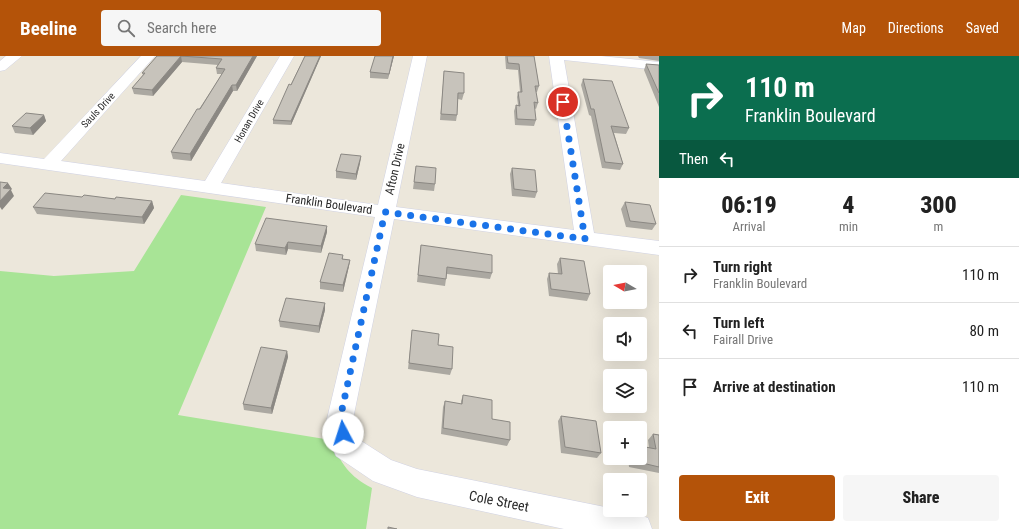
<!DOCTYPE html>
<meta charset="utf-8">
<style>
:root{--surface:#fff;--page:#f6f6f6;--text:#222;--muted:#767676;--line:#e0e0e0;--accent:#b45309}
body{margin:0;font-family:"Roboto Condensed",sans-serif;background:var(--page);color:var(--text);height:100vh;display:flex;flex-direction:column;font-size:15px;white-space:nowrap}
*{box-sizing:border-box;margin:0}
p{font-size:13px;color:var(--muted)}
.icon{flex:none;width:22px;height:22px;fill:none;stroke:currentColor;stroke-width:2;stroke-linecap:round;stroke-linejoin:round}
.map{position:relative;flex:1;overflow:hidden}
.details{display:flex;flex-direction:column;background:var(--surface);width:360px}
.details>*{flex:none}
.hud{background:#0b6e4f;color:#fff;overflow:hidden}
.needle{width:26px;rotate:280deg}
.fabs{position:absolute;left:603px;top:209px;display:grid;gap:8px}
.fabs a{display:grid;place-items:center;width:44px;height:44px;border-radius:4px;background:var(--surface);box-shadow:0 4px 16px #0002;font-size:20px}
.pin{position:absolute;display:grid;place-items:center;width:34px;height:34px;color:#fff;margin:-17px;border:2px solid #fff;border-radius:50%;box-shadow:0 1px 4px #0007}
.me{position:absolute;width:44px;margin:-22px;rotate:355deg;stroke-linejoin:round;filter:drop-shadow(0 0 3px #0008)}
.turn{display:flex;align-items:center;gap:14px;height:84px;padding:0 20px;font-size:18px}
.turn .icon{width:52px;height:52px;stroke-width:2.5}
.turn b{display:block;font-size:28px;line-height:34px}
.then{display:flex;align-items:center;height:38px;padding:0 20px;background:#0003;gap:8px;font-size:15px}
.eta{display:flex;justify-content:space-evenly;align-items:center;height:68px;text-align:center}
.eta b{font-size:24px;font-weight:800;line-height:28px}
.button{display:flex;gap:8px;margin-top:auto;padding:8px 20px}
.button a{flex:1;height:46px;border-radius:4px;background:var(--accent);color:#fff;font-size:16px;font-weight:800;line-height:46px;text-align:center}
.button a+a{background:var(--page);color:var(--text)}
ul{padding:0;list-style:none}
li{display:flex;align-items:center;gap:12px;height:56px;padding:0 20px;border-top:1px solid var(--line)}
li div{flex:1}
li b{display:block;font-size:15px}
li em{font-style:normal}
header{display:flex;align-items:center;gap:24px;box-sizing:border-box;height:56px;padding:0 20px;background:var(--accent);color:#fff}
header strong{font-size:19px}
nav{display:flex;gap:22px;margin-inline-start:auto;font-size:14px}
.search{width:280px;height:36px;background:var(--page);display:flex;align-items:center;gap:10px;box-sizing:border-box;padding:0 14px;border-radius:4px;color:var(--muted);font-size:15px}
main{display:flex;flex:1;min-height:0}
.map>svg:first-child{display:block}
.green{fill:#a8e496}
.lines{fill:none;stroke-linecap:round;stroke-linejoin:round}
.minor-casing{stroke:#d0d2e3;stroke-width:1}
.minor{fill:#fff;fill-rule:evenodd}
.wall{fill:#aba8a1}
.shaded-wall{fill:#8b8883}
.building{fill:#c7c3bb;stroke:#8b8883}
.route{stroke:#1a73e8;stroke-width:7;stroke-dasharray:0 12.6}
.labels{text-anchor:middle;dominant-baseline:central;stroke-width:3.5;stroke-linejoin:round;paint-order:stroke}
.far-street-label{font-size:10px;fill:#292929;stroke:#fff}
.street-label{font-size:12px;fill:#292929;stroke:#fff}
.near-street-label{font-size:14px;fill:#292929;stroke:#fff}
</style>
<header>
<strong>Beeline</strong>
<div class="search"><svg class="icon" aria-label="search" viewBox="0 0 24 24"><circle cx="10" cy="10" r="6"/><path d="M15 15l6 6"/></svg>Search here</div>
<nav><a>Map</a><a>Directions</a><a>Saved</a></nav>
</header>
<main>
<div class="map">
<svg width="659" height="473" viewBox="0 0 659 473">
<rect width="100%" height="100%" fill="#ece7db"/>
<path class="green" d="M181,139L266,151L178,359L331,384C341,408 349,420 372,432L366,473H0V215L54,220L134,215Z"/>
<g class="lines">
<defs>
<path id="minor" d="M6,0H22L5,14L0,15V5Z
M141,0H155L61,105L205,125L280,0H294L221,127L378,149L413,0H427L396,151L574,174L549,0H601L659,6V14L564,4L594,177L659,185V199L394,163L353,363L358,383L391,404L417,413L610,452V454L637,458L648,462L652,473H564L417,441L373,425L336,400L332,391L327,363L375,161L0,107V97L44,103Z"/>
</defs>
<use href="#minor" class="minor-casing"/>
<use href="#minor" class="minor"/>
</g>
<path class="wall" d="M157,0H257L237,35H233L191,105L173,103L171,96L222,18H217L216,12L218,9L182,6L153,40L134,38L132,32L143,19L142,17Z
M305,0H321L291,69L273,68V64Z
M394,0L388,23L370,22V16Z
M505,0H534L539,30L537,36H536L538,47L536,53L534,52L536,64L534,70L515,69L514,55L516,49H518L517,41L518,36H520L518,14L506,13Z
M638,0H659V5L639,2Z
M646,8L659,9V51L644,14Z
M444,15L464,37L462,44L458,43L457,59L456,65L440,64Z
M583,23L629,72L626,78L614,77L623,108L620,114L602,112L591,60L589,59L581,29Z
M44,59L46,65L33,79L15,77L12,70Z
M361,100L360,107L356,124L336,122V115Z
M416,110L435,128L434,135L413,133Z
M512,112L537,136L535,142L512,140L510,118Z
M82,141L152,145L154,152L144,168L37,158L33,151Z
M625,146L656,168L652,174L626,171L621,153Z
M327,170V176L321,197L288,193L286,199L256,195L255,188Z
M421,189L492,217L490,223L447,218L446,223L445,230L417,226Z
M343,199V203L350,204L349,210L343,236L320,233V226Z
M560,202L590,238L587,245L549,240L547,223L549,217L558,218L557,208Z
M325,247V254L319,277L280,271L279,265Z
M412,274L438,289L452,313L450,319L408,313Z
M287,295L288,301L272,358L244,354L243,348Z
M463,339L492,363L510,384L507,390L441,378L443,351L445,345L461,348V345Z
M561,360L601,397L597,402L561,397L558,365Z
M653,378L659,379V417L629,411L628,402H640L649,392L648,384Z"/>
<path class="shaded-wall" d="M181,0L182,6L153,40L152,34Z
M253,0H257L237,35L236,29Z
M320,0H321L291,69V65Z
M393,0H394L388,23L389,18Z
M232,29L233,35L191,105L190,98Z
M44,59L46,65L33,79L30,72Z
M361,100L360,107L356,124V118Z
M8,127L12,133L11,134L14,140L2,154L0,151V145L3,132Z
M152,145L154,152L144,168L142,161Z
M327,170V176L321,197V190Z
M288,186V193L286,199L285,192Z
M350,204L349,210L343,236V229Z
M325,247V254L319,277V270Z
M287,295L288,301L272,358L271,352Z"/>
<path class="building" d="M157,0H253L236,29H232L190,98L171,96L197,53H200L225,13L216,12L222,3L181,0L152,34L132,32L145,17H142Z
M305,0H320L291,65L273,64L289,28L291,29Z
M375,0H393L389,18L370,16Z
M507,0H534L539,30H535L538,47L534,46L536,64L517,63L516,49L520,50L518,36H522L519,8L508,7Z
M646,8L659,9V37Z
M444,15L464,17V37H458L457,59L441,58Z
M583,23L612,25L629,72L611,70L623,108L605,106L594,53H591Z
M26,57L44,59L30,72L12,70Z
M341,98L361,100L356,118L336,115Z
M416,110L436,112L435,128L414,126Z
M512,112L535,114L537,136L514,133Z
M0,126L8,127L3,132L11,133L0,145Z
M45,137L82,141L84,139L115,143L116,141L152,145L142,161L33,151Z
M625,146L650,149L656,168L630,165Z
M266,162L327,170L321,190L288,186L285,192L255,188Z
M421,189L492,199V217L447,211L446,223L418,219Z
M329,197L343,199L342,203L350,204L343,229L320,226Z
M560,202L584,205L590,238L551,233L549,217L562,218Z
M286,242L325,247L319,270L279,265Z
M412,274L439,278L438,289L453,291L452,313L409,307Z
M261,291L287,295L271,352L243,348Z
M463,339L492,344V363L510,366V384L443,372L445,345L462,348Z
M561,360L596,365L601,397L565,391Z
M653,378L659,379V411L634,405L633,402H640V390L656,393Z
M388,471L397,473H388Z"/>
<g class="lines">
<path class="route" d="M343,377L340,363L385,156L585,183L563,46"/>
</g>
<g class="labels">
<g class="far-street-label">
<text transform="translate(98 54) rotate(-47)">Sauls Drive</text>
<text transform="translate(249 65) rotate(-60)">Honan Drive</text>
</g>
<g class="street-label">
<text transform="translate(395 113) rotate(-77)">Afton Drive</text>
<text transform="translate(329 148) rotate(8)">Franklin Boulevard</text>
</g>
<g class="near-street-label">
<text transform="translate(499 445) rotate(11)">Cole Street</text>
</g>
</g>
</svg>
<div class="fabs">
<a><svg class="needle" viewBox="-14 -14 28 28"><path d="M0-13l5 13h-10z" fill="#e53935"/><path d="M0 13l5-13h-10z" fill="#767676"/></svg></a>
<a><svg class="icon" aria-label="sound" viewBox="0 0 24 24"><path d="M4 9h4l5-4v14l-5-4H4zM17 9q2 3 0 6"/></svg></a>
<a><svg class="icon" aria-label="layers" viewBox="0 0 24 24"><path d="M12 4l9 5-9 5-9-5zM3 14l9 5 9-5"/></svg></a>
<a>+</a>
<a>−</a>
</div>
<div class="pin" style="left:563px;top:46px;background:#d93025"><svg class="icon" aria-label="arrive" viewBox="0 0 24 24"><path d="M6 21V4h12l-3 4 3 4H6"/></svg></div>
<svg class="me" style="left:343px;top:377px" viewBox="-20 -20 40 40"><circle r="19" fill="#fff"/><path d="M0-13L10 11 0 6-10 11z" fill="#1a73e8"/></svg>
</div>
<section class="details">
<div class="hud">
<div class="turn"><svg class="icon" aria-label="right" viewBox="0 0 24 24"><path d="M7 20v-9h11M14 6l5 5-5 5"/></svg><div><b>110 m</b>Franklin Boulevard</div></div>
<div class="then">Then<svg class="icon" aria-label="left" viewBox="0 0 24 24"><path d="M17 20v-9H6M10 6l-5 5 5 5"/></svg></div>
</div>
<div class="eta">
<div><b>06:19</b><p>Arrival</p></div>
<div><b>4</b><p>min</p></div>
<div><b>300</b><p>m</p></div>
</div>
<ul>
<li><svg class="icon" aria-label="right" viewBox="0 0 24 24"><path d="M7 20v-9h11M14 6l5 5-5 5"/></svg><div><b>Turn right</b><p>Franklin Boulevard</p></div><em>110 m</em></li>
<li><svg class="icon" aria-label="left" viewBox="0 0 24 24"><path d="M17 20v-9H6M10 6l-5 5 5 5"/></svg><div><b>Turn left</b><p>Fairall Drive</p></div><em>80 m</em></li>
<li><svg class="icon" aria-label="arrive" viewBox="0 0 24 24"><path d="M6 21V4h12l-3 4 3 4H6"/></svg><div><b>Arrive at destination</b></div><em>110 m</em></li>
</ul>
<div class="button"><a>Exit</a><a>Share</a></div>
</section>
</main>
